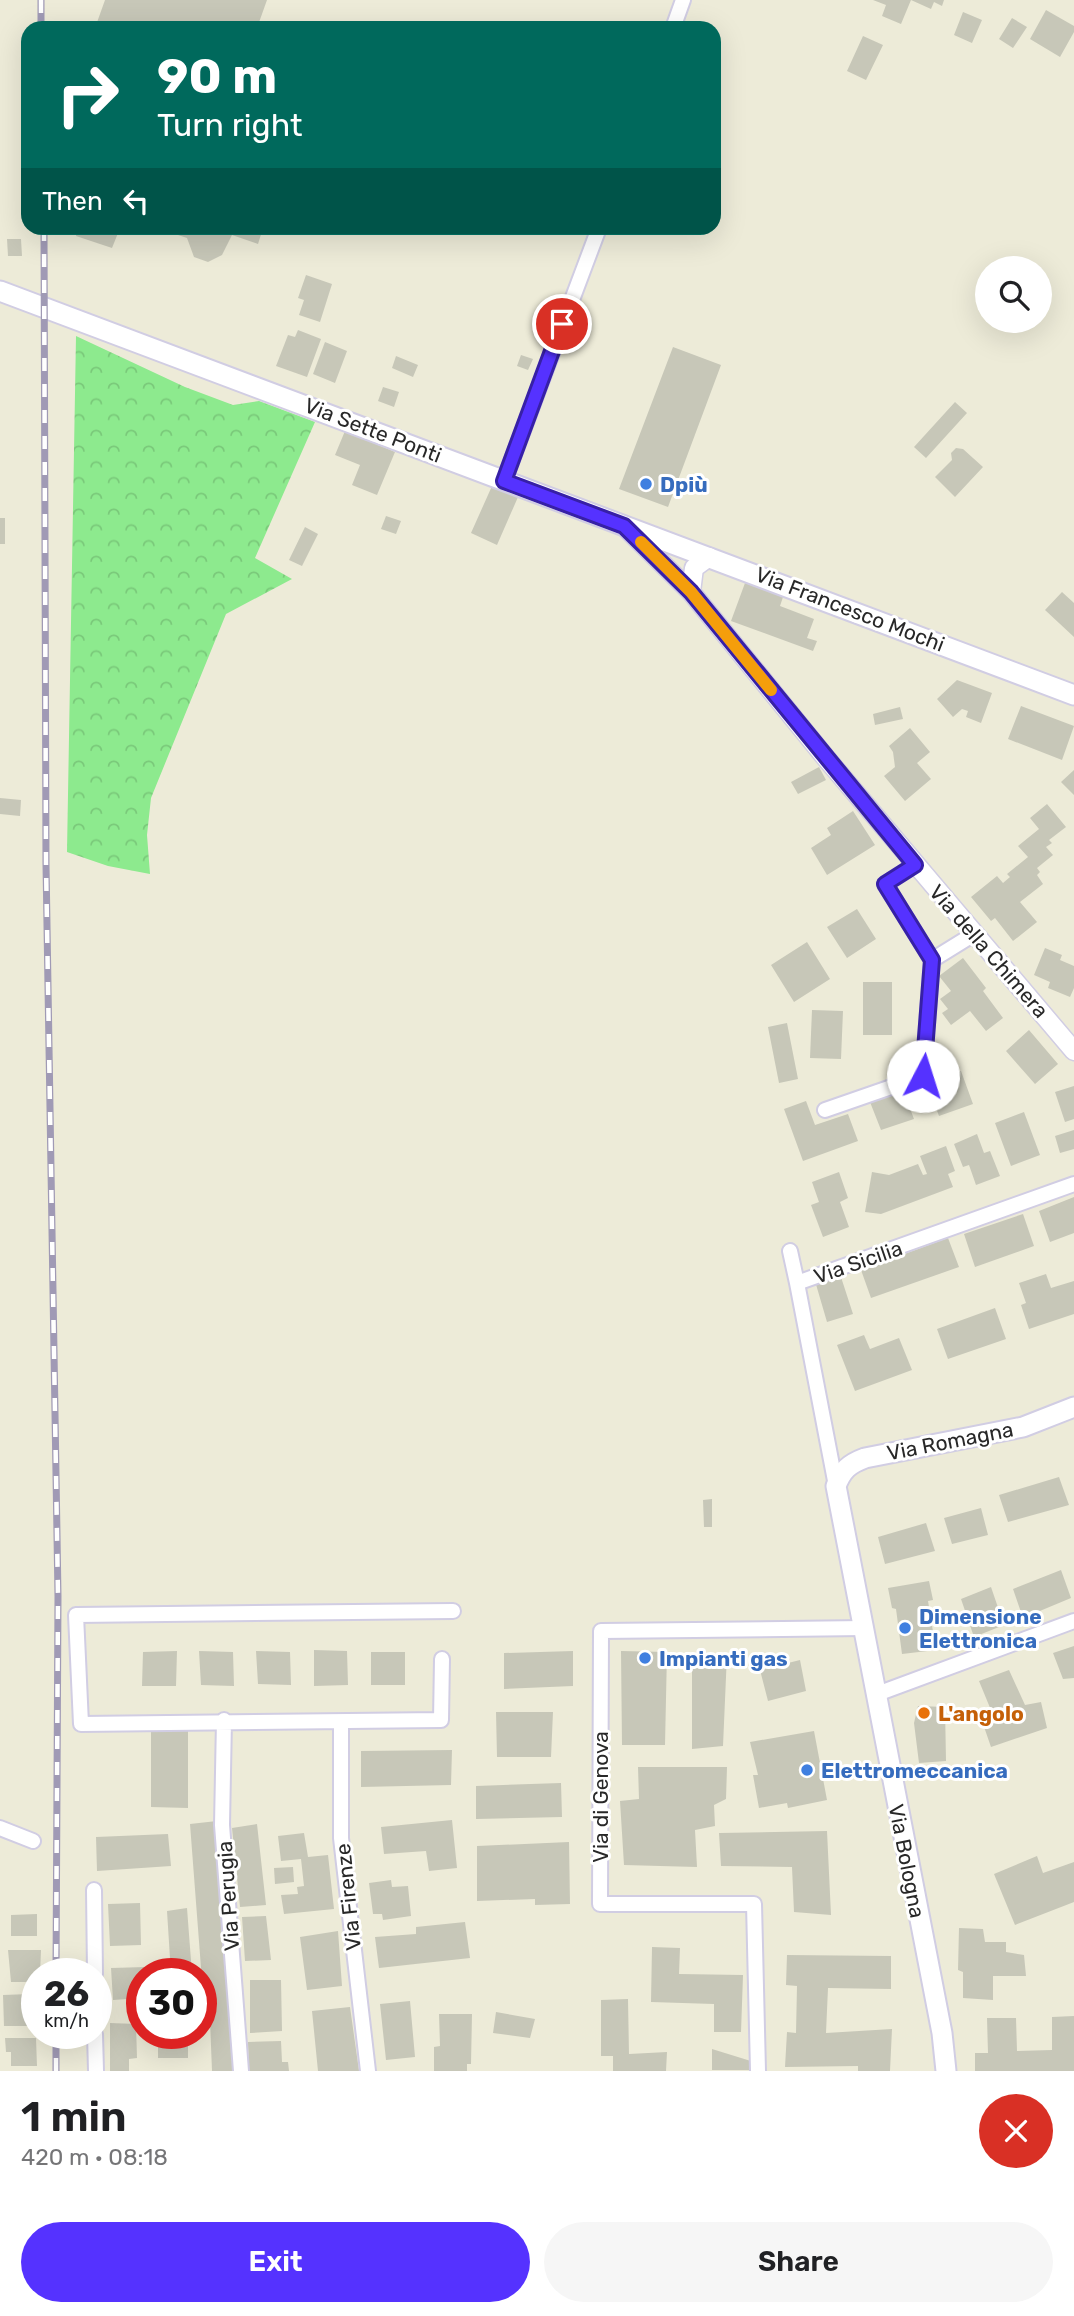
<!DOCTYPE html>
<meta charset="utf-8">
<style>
:root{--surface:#fff;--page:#f6f6f6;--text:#202124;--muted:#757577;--accent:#5532ff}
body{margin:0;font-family:Rubik,sans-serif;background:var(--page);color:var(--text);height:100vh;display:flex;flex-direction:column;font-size:26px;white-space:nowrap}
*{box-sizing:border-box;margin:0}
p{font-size:23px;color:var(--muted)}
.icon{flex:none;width:38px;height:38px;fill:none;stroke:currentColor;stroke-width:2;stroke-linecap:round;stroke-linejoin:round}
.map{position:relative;height:2071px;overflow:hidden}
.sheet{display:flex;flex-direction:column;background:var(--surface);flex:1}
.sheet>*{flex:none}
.hud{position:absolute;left:21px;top:21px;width:700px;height:214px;border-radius:21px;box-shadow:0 7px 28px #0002;background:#00695c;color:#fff;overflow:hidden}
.controls{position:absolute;left:975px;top:256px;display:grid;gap:14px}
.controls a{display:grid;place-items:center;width:77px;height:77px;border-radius:50%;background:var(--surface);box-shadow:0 7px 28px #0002;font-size:35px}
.speed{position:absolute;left:21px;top:1958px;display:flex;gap:14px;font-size:35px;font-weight:700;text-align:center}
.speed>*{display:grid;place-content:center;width:91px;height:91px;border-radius:50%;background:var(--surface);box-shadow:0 7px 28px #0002;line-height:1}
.speed small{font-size:18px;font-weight:400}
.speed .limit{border:10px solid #d22;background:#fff;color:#111}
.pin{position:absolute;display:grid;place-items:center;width:60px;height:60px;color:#fff;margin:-30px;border:4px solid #fff;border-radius:50%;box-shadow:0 2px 7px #0007}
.me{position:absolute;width:77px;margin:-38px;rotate:5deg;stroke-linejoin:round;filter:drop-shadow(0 0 5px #0008)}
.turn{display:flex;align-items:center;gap:24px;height:147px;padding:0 21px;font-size:32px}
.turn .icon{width:91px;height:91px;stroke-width:2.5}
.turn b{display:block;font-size:49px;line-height:60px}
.then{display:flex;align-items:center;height:66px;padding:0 21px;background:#0003;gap:14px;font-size:26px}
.round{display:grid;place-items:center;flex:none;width:74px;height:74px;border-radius:37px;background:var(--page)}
.head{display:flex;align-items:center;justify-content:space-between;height:119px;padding:0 21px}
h1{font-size:42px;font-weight:600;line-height:52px}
.action{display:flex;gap:14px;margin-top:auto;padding:14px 21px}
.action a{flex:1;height:80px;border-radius:42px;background:var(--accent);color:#fff;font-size:28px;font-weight:600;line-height:80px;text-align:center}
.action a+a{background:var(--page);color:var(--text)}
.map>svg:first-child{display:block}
.forest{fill:url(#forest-crowns)}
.building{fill:#c7c7b8}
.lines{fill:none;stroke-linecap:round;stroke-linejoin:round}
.minor-casing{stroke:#d1cde3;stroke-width:18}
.tertiary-casing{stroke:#d1cde3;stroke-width:21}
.secondary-casing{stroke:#d1cde3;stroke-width:23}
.minor{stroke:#fff;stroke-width:14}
.tertiary{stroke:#fff;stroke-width:18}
.secondary{stroke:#fff;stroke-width:19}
.rail-casing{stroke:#a09ab5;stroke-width:7}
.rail{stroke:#fff;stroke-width:4.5;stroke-dasharray:13;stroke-linecap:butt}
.route-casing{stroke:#3720a6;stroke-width:18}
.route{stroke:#5532ff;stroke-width:12}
.slow{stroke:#f59e0b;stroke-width:12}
.shop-dot{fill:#3f7fe0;stroke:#fff;stroke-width:2.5}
.food-dot{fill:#e8710a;stroke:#fff;stroke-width:2.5}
.labels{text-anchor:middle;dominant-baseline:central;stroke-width:6;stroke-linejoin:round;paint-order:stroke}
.street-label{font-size:21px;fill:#282828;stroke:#fff}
.shop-label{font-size:21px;font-weight:bold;fill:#366cbe;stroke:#fff;text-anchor:start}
.food-label{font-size:21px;font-weight:bold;fill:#c56008;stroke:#fff;text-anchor:start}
</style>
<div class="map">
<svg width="1074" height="2071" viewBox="0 0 1074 2071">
<defs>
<pattern id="forest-crowns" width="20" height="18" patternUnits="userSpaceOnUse" patternTransform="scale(1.75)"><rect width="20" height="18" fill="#8dea8e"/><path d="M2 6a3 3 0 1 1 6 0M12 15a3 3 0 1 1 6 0" fill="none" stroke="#7ac97a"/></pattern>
</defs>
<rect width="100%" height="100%" fill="#edebd8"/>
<path class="forest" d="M76,336L185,387L233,405L259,401L315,422L255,558L292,579L226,614L151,798L147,835L150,874L108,866L67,852Z"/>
<path class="building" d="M105,0H267L257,28H95Z
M873,0H944L942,6L934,2L931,9L911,0L901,24L882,16L886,5Z
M1046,10L1074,26V32L1060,57L1030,39Z
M963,12L982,20L972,43L954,35Z
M1012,18L1027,27L1013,48L999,39Z
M863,36L883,45L866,80L847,71Z
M78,228H120L112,248L76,236Z
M157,228H263L258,244L232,235L222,255L208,262L194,257L187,238Z
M7,239H21L22,256H8Z
M306,275L332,284L320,322L299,315L304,300L298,298Z
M298,330L321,339L307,377L276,366L288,335L295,337Z
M325,342L347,351L335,383L313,374Z
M673,347L721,365L668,507L619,489Z
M521,355L533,359L528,370L517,366Z
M396,356L418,365L413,377L392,368Z
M383,387L399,392L394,407L378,401Z
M955,402L967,413L926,458L914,447Z
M345,431L395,452L377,495L352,485L360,465L335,455Z
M956,448L963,449L983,467L955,497L935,477L952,460L951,453Z
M492,486L518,497L497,545L471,533Z
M386,516L401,521L396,534L381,529Z
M0,518H5V544H0Z
M305,527L318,534L302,566L289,560Z
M745,583L783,597L780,606L814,619L807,638L817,641L813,651L731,621Z
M1062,592L1074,603V637L1045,610Z
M957,680L992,693L981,723L966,717L968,711L962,709L953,717L937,699Z
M1021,706L1074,726L1062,760L1008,739Z
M900,707L903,719L875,725L873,714Z
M910,728L930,752L917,763L931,779L905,801L884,776L895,767L893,752L889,746Z
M819,767L826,780L798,794L791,782Z
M1074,770V795L1061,782Z
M0,798L21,800L20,816L0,814Z
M1047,804L1066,827L1049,840L1052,843L1046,847L1053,855L1037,868L1040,872L1037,875L1043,884L1020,902L1037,922L1013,941L995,918L991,921L971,897L997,876L1003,883L1010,877L1007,874L1028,857L1018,846L1039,829L1030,818Z
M853,811L875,845L827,875L811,848L831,835L827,828Z
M857,909L876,939L847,958L827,927Z
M807,942L830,979L794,1002L771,965Z
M1045,948L1062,955L1060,960L1074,966V988L1070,997L1048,988L1050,982L1034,975Z
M963,958L986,988L983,991L1003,1018L986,1031L970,1011L951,1025L942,1013L948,1009L940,999L951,991L939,976Z
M863,982H892V1035H863Z
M812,1010L843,1011L841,1059L810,1058Z
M787,1023L798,1079L779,1083L768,1027Z
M1029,1030L1058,1064L1035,1084L1006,1051Z
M961,1071L973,1104L939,1116L927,1084Z
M1074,1086V1119L1065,1122L1055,1092Z
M903,1090L914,1119L881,1130L870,1102Z
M806,1101L815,1125L848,1114L858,1141L803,1161L784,1109Z
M1024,1112L1040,1155L1011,1166L995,1123Z
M1074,1130V1149L1060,1153L1055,1136Z
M977,1134L984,1153L990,1151L1000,1176L976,1185L969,1165L963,1167L954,1144Z
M946,1146L955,1171L948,1174L953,1187L881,1214L865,1212L872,1172L889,1175L918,1164L923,1175L927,1174L920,1156Z
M839,1172L848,1198L840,1202L849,1227L823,1237L811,1205L819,1202L812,1182Z
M1074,1197V1233L1050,1242L1039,1211Z
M1023,1214L1034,1246L975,1267L964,1234Z
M948,1238L959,1267L871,1298L861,1270Z
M840,1274L853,1314L827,1322L815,1281Z
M1046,1274L1051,1288L1074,1281V1314L1029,1329L1021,1305L1026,1303L1019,1283Z
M995,1308L1006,1339L948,1359L937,1329Z
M864,1335L870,1349L899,1338L912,1370L855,1391L837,1345Z
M1059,1477L1069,1505L1008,1522L999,1495Z
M712,1499V1527H704L703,1500Z
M981,1508L988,1535L952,1544L944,1518Z
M926,1523L935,1551L885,1564L878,1537Z
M1061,1570L1071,1598L1023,1618L1013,1589Z
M929,1581L933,1600L928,1601L936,1650L902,1654L896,1609L892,1608L888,1588Z
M991,1587L1004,1625L974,1637L961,1599Z
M1074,1646V1678L1063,1679L1053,1653Z
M314,1650L347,1651L348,1685L314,1686Z
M177,1651L176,1686H142L143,1652Z
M199,1651L233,1652L234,1686L201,1685Z
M256,1651L290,1652L291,1685L258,1684Z
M573,1651V1686L504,1689V1653Z
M621,1651L667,1652L665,1745H622Z
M371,1652H405V1685H371Z
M692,1653L727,1654L723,1746L692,1749Z
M800,1660L806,1691L768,1701L760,1670Z
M1009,1670L1025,1705L1041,1702L1047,1728L991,1747L982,1721L993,1715L979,1681Z
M918,1706L945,1707L946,1761L919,1763L914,1723Z
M496,1712H553L551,1757H497Z
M188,1730V1808L151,1807V1731Z
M814,1731L827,1800L788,1808L787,1803L759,1808L753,1775H758L750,1742Z
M452,1750L451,1785L361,1787V1751Z
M638,1767H727L726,1799L714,1805L715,1826L695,1830L697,1867L624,1865L620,1801L639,1799Z
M561,1783L562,1817L476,1819V1786Z
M452,1820L457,1868L429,1871L426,1851L384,1854L381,1827Z
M217,1821L236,2071H212L210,2020H205L190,1824Z
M257,1824L266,1905L240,1907L232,1828Z
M827,1831L831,1915L794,1912L792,1867L721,1866L719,1833Z
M304,1833L308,1857L328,1855L334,1909L284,1914L281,1895L298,1894L297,1887L304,1886L301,1859L281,1861L278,1836Z
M168,1834L171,1866L97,1871L96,1837Z
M569,1842L570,1904L535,1905V1899L477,1901V1846Z
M1037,1856L1043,1873L1074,1862V1902L1015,1925L994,1874Z
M293,1867L294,1882L275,1884L274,1868Z
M391,1880L392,1887L408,1886L411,1916L383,1920L382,1914H373L369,1883Z
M140,1903L141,1945L110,1946L108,1904Z
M187,1908L192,1974H171L167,1911Z
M37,1914V1936H11V1915Z
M266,1916L271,1960L245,1961L242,1917Z
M465,1922L470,1958L379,1968L375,1937L416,1934V1927Z
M959,1928L983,1929L985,1942H1006V1952L1024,1955L1026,1976H993V2000L963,1998V1972L958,1970Z
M338,1931L342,1986L307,1990L300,1937Z
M652,1947L680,1948L679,1974L743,1975L741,2032H714V2004L651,2002Z
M8,1950H41L40,1974H37V1982H11Z
M787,1955L891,1956V1989L828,1988L826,2033L892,2029L890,2071H858V2066L785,2067L787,2032L796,2033L797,1986L786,1985Z
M146,1967V1974H142V1998L113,2000L111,1968Z
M250,1980H281L282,2031L250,2033Z
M30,1994V2026H4L3,1995Z
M628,1999L629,2054L667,2052L666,2071H613V2056H601V2000Z
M410,2001L415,2057L386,2060L380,2004Z
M350,2007L359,2071H318L312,2011Z
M496,2012L535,2019L530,2038L493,2033Z
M439,2014H472L471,2064H467V2071H434V2047L440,2046Z
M1074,2016V2071H975V2053H988L987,2018H1016L1017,2051L1052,2050V2017Z
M110,2023L136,2024L137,2058L129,2059V2071H110Z
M158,2034H188V2058H158Z
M5,2038H36L37,2066H11V2052H6Z
M281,2041L282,2062H288L289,2071H249L248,2042Z
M712,2049L754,2062L755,2070H712Z"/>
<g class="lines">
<defs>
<path id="minor" d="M673,28L683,0
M504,481L599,228
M915,865L885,884L932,960
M825,1110L923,1076L932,960L974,934
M790,1251L797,1283
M836,1486L797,1283L1074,1184
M442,1659L441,1720L81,1724L76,1615L453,1611
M877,1694L1074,1621
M224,1720L222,1825L241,2071
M341,1722V1838L368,2071
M0,1828L33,1841
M94,1890L95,1974
M95,2034L96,2071
M758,2071L754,1904H600L601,1631L865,1628"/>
<path id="tertiary" d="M624,526L691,592L825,757L1074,1051
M691,592L694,568L709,557"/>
<path id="secondary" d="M0,291L1074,695
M946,2071L942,2033L836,1486C842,1470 849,1464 865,1458L1023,1427L1074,1407"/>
</defs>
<use href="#minor" class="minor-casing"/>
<use href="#tertiary" class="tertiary-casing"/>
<use href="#secondary" class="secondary-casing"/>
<use href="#minor" class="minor"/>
<use href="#tertiary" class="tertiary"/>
<use href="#secondary" class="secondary"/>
<defs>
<path id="rail" d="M41,0V28
M44,228L46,864L58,1596L56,1974
M56,2071V2034"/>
</defs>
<use href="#rail" class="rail-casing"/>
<use href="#rail" class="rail"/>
</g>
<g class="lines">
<defs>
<path id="route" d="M562,324L504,481L624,526L691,592L915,865L885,884L932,960L923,1076"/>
</defs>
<use href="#route" class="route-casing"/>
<use href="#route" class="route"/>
<path class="slow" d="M641,542L691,592L771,690"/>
</g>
<g class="shop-dot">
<circle cx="646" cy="484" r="7"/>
<circle cx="905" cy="1628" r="7"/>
<circle cx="645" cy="1658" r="7"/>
<circle cx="807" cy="1770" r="7"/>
</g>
<circle class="food-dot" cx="924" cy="1713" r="7"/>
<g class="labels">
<g class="street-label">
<text transform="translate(373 430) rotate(21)">Via Sette Ponti</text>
<text transform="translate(850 609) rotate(21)">Via Francesco Mochi</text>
<text transform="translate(989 951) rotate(49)">Via della Chimera</text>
<text transform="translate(858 1262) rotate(-19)">Via Sicilia</text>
<text transform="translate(950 1441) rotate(-11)">Via Romagna</text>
<text transform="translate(600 1797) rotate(-90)">Via di Genova</text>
<text transform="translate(907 1861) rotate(79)">Via Bologna</text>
<text transform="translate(228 1896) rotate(-94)">Via Perugia</text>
<text transform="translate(348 1897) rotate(-96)">Via Firenze</text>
</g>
<g class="shop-label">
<text x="660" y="484">Dpiù</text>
<text x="919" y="1616">Dimensione<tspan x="919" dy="24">Elettronica</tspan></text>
<text x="659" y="1658">Impianti gas</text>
<text x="821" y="1770">Elettromeccanica</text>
</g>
<g class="food-label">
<text x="938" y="1713">L'angolo</text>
</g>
</g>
</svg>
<div class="controls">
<a><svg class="icon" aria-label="search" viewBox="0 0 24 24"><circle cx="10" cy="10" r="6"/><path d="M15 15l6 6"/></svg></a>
</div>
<div class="speed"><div>26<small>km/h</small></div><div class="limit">30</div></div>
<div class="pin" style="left:562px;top:324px;background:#d93025"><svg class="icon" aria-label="arrive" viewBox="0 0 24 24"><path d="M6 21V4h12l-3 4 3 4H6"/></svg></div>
<svg class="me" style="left:923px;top:1076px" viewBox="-20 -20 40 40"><circle r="19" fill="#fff"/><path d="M0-13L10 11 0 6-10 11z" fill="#5532ff"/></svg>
<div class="hud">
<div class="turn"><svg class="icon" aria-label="right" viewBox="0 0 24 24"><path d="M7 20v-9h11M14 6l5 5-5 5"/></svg><div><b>90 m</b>Turn right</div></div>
<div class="then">Then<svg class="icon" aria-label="left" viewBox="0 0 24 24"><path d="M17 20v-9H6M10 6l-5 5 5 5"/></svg></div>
</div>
</div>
<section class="sheet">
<div class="head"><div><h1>1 min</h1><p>420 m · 08:18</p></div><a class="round" style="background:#d93025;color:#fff"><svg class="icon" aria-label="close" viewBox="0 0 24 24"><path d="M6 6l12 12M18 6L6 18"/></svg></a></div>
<div class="action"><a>Exit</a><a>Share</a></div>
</section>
